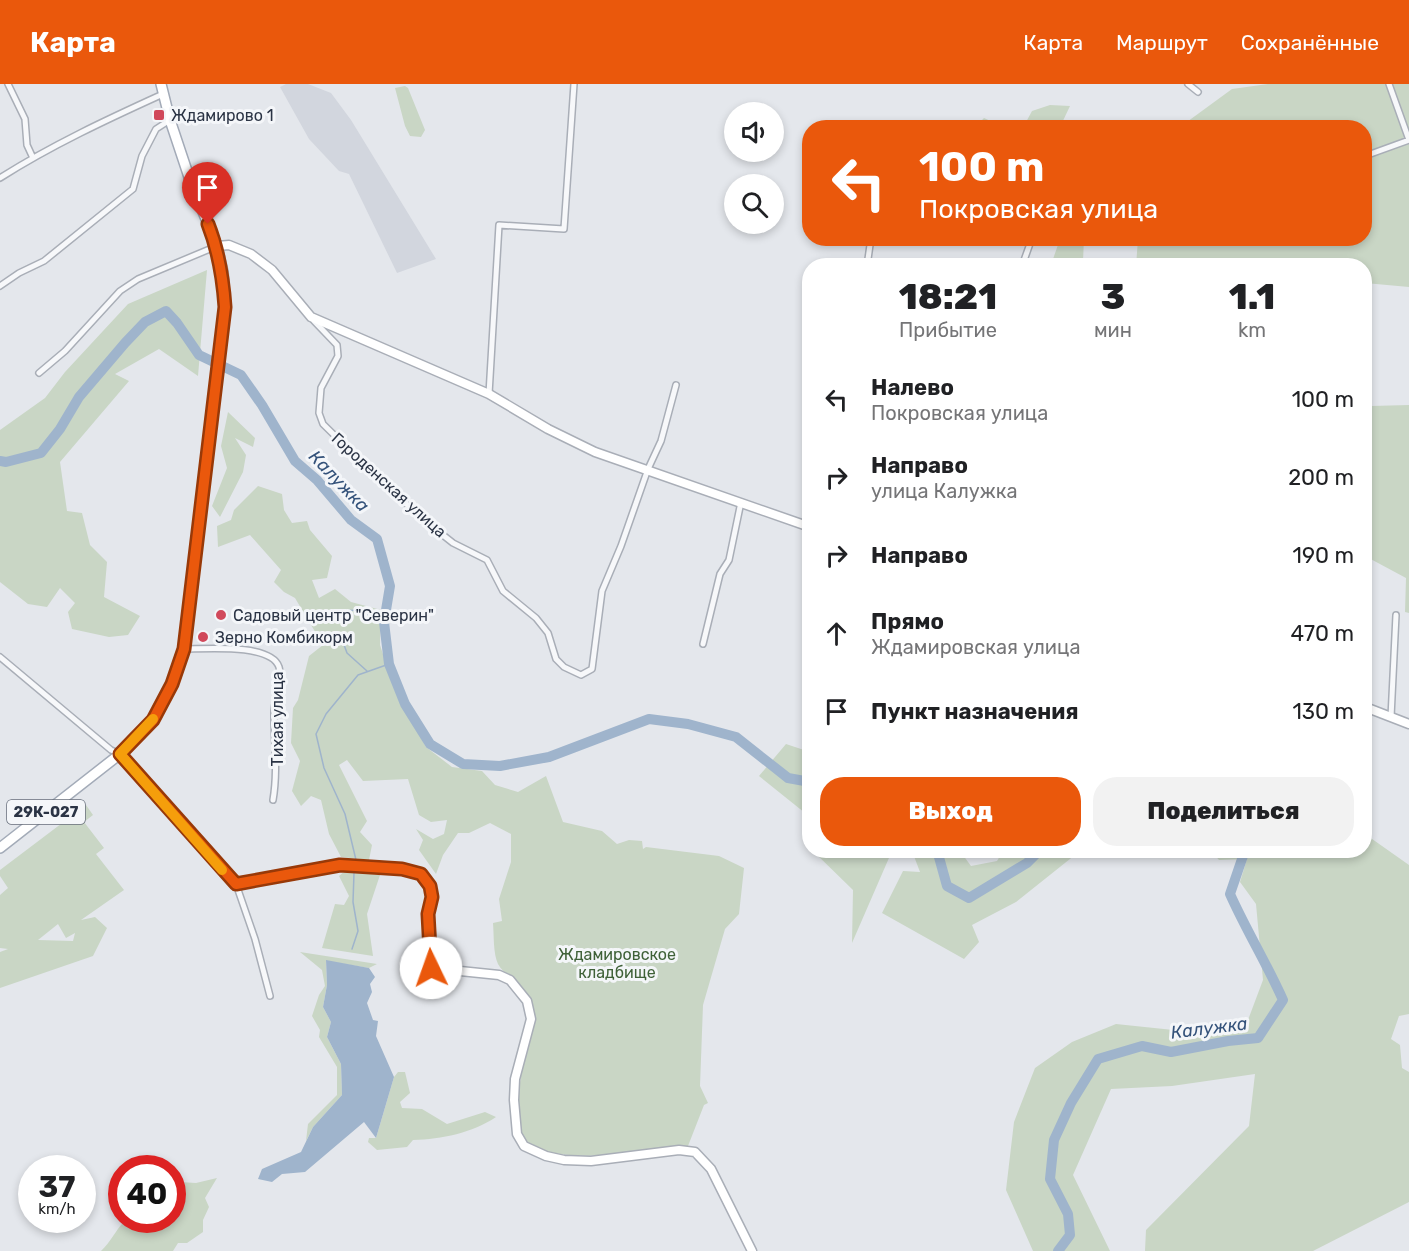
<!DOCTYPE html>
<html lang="ru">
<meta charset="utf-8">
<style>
:root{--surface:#fff;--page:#f2f2f2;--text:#202124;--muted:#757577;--accent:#ea580c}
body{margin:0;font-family:Rubik,sans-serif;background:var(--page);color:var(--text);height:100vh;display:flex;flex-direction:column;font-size:22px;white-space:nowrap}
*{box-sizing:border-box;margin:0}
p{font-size:20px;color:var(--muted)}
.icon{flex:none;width:33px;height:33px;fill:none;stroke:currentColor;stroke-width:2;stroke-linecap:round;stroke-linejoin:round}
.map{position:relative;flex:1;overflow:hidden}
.panel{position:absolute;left:802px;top:174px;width:570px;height:600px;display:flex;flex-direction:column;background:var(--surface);border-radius:24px;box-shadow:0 3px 9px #0003}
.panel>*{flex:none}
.banner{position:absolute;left:802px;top:36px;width:570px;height:126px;border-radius:24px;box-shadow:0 3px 9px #0003;background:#ea580c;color:#fff;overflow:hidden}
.fabs{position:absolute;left:724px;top:18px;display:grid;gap:12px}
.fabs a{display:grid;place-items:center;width:60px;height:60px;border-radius:50%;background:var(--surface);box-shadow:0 3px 9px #0003;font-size:30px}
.speed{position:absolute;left:18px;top:1071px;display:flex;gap:12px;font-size:30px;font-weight:700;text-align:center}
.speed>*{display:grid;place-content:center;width:78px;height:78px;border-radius:50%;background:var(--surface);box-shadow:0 3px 9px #0003;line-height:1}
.speed small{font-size:15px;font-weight:400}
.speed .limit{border:9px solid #d22;background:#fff;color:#111}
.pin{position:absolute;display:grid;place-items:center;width:51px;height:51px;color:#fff;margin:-62px -26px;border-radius:50% 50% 50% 0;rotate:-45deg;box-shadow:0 0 6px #0007}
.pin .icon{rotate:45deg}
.me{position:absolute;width:66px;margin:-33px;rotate:357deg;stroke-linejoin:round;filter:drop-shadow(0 0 4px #0008)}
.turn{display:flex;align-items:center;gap:21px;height:126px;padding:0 18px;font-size:27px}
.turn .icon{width:78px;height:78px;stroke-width:2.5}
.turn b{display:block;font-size:42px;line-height:51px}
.eta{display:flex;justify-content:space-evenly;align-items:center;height:102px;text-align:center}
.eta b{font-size:36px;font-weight:800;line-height:42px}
.button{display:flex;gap:12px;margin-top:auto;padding:12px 18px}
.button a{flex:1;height:69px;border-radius:24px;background:var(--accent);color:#fff;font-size:24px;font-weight:800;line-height:69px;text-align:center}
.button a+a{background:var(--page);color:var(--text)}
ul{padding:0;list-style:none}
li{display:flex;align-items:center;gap:18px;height:78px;padding:0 18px}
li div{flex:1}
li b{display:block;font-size:22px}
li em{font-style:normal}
header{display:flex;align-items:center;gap:36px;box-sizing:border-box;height:84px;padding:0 30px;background:var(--accent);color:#fff}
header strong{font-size:28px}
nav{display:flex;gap:33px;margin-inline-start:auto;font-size:21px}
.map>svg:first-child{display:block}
.built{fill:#d2d6de}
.green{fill:#c9d6c5;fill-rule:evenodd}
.water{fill:#9fb4cc}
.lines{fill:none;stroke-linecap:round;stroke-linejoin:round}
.stream{stroke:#9fb4cc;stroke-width:1.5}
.river{stroke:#9fb4cc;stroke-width:10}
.street-casing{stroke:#a9aeb7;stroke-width:8}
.secondary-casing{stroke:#a9aeb7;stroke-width:11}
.primary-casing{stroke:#a3abb8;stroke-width:12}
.street{stroke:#f7f8fa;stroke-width:5}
.secondary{stroke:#fff;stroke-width:8}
.primary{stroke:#fff;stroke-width:9}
.route-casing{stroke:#983908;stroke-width:15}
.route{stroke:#ea580c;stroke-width:10}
.slow{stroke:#f59e0b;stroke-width:10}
.poi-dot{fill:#d1495b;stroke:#f4f6f9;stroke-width:2}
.labels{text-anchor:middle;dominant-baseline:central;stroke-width:6;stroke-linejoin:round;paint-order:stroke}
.shield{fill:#f4f6f9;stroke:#676e7b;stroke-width:1.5}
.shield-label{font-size:15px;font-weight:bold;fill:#2b3445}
.poi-label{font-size:16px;fill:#2b3445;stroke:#f4f6f9;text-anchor:start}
.street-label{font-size:16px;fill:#2b3445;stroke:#f4f6f9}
.park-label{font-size:16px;fill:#3f6138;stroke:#f4f6f9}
.water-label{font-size:18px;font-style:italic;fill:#34527a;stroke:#f4f6f9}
</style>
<header>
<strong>Карта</strong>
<nav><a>Карта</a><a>Маршрут</a><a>Сохранённые</a></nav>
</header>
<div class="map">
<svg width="1409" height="1167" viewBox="0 0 1409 1167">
<rect width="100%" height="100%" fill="#e4e7ec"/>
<path class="built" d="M286,0H308L331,9L351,36L436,175L397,189L349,90L339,87L309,55L280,3Z"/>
<path class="green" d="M1268,0H1409V203L1365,199V182H1136L1138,155L1365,154V44L1180,43L1232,5Z
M405,2L408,4L425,46L421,53L410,52L405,42L395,4Z
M1050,21L1070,22L1060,43H975L984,34L997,40H1025L1032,27Z
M1060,155H1084L1083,177L1052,178Z
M207,186L198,292L159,265L115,290L129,297L60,378L67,427L82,429L90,461L107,478L104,513L140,532L128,551L109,553L72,545L68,528L75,519L60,504L47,523L28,520L0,498V346L45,314L65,288L128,220Z
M1409,321V529L1405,528L1406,494L1365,472V470L1371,322Z
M228,328L255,354L253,363L235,354L246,371L243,388L220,433L212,422L227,384L221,362Z
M258,402L282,410L284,426L292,439L307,437L310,446L332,472L327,494L312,496L319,514L335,505L351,518L381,526L380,561L395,607L426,663L452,683L482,687L495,701L518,708L546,692L563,738L602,747L617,760L629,756L642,757L643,765L646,763L719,772L744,784L739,830L725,845L703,921L700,1002L708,1019L704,1021L688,1062C651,1066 548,1086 523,1053C513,1041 517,1014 520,999C523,976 530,955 530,932C531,928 532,922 531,918C526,902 506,894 498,880C493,870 494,851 493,839L502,837L499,815L511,778V750L490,739L469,749H458L443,771L436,790L419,766L423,756L416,745L433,755L444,750L447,736L431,738L419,731L408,695L363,697L347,676L339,681L367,737L360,748L372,761L369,776L341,773L329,750L321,716L311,712L301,722L292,707L300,677L291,659L293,624L298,616L309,572L323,561L295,514L284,508L274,498L281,486L250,451L218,463L217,442L231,436L234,426Z
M786,660L810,668V733L759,692Z
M86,721L93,731L84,738L104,764L96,770L124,806L81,836L95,833L107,844L93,872L0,904V868L8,865L0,864V811L8,804L0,792V786ZM58,840L66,854L75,849L73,857L38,856Z
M1365,750L1409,781V930L1399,932L1391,955L1400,961L1402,984L1409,988V1118L1313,1167H1145L1146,1146L1249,1042L1255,990L1172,1002L1111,1005L1073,1091L1110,1167H1033L1006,1106L1014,1038L1035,984L1072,958L1116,940L1202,949L1248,936L1263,896L1256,820L1240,798L1247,775L1219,776L1211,767L1365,766Z
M813,767H892L852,859L853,806Z
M912,767H960L971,782L997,777L1003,767H1080L1016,818L972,841L979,858L964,875L882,829L903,787L920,788Z
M345,787L380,791L367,830L373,872L322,864L335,820L344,821L349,812L339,792Z
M300,868L377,880L369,884L326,877L327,901L323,923L331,938L327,953L341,980L342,1011L313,1043L306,1057L308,1040L337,1011V983L319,953L320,946L312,932L319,911L325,902L322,886Z
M398,988H405L410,1009L400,1018L402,1024L422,1025L447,1040L485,1028L496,1033C472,1049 442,1055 413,1056L407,1063L377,1066L368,1058L369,1054H376L394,993Z
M217,1094L205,1114L209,1123L203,1136V1148L187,1159H178L173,1167H101C111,1157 113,1151 121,1141C129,1132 161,1136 172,1136L173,1103L180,1098L196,1099Z"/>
<path class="water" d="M326,876L369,884L375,893L370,900L372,908L367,919L373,936L378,937L376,952L394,993L376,1054L364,1038L305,1088L282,1090L272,1098L258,1095L262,1085L301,1068L313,1043L342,1011L341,980L327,953L331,938L323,923L327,901Z"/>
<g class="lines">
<path class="stream" d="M336,526C345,528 355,525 361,527C372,531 370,535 384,538
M330,552L343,558L347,569L367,587
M356,776L345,730L324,684L316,650L326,630L358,591L389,580
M352,865L358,847L353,818L354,789"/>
<path class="river" d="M0,377L6,378L41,369L60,345L79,313L125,259L145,238L166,227L177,239L199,271L241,291L262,321L295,377L317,396L351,436L377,455L390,502L384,538L389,580L405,620L430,660L463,680L500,682L549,673L649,635L688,640L736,653L788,694L810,698
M937,766L947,802L969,814L1027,779L1040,766
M1058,1167L1070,1151L1068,1130L1050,1095L1054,1056L1071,1019L1098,975L1142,962L1171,968L1228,957L1258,954L1283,916C1267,880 1246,846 1230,810L1243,772L1242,766"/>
<defs>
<path id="street" d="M8,0L25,35L27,61L33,74
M1188,0L1198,8
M1389,0L1409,56
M1365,72L1409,56
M0,94C52,61 108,35 163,10
M867,182L871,154
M1022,182L1032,154
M0,202L19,189L44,177L133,105L142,72L156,45L170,36
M314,237L337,261L338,272L321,304L319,329L323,340L390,406L434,444L453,459L487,476L503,507L536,534L548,549L556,575L564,583L581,591L592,585L602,507L621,462L648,385L661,357L676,301
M39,289L65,267L120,207L138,195L217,162
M489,310L499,141L564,145L574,0
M703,560L720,490L729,476L741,418
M184,565C204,565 271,559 279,583C283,596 274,615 274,629C274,658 278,687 273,716
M0,573L111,666L120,670
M1391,633L1396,531
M236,800L255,855L270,912"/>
<path id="secondary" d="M217,162L229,161L251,170L272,186L311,233L489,310L548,345L595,368L810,443
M1365,623L1409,640
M120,670L236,800L340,781L402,785L421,790L430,802L432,813L428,830L431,884L499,891L510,896L527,917L531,935L515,995L514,1016L517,1050L524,1062L546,1072L564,1076L591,1077L679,1066L695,1068L711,1085L752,1167"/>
<path id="primary" d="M0,764L120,670L153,636L172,600L184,565L225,223L223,188L217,162L190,96L170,36L161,0"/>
</defs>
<use href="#street" class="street-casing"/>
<use href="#secondary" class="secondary-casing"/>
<use href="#primary" class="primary-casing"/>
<use href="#street" class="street"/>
<use href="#secondary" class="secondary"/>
<use href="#primary" class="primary"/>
</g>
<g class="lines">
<defs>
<path id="route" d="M208,140C219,168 223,194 225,223L184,565L172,600L153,636L120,670L236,800L340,781L402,785L421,790L430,802L432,813L428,830L431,884"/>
</defs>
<use href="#route" class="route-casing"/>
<use href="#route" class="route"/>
<path class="slow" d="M153,635L120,670L222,786"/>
</g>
<g class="poi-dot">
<rect x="153" y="25" width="12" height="12" rx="3"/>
<circle cx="221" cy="531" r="6"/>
<circle cx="203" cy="553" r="6"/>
</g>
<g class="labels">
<rect class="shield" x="7" y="716" width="78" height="24" rx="4.5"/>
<g class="shield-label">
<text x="46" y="728">29К-027</text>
</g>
<g class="poi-label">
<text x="171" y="31">Ждамирово 1</text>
<text x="233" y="531">Садовый центр "Северин"</text>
<text x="215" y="553">Зерно Комбикорм</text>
</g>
<g class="street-label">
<text transform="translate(389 401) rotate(42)">Городенская улица</text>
<text transform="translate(277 635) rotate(-90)">Тихая улица</text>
</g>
<g class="park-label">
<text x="617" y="870">Ждамировское<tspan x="617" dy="18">кладбище</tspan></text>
</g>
<g class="water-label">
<text transform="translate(339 397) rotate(46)">Калужка</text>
<text transform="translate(1209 944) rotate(-7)">Калужка</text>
</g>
</g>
</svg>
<div class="fabs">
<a><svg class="icon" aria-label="sound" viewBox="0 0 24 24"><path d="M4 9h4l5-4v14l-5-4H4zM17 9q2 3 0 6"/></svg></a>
<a><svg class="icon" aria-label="search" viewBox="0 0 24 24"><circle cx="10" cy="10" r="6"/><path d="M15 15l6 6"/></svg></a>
</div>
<div class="speed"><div>37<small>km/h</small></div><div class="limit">40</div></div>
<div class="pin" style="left:208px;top:140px;background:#d93025"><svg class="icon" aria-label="arrive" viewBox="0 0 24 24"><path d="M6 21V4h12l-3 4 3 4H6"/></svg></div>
<svg class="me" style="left:431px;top:884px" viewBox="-20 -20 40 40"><circle r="19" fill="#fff"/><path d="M0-13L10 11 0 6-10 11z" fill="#ea580c"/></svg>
<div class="banner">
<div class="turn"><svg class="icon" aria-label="left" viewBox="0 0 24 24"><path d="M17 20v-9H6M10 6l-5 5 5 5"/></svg><div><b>100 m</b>Покровская улица</div></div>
</div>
<section class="panel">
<div class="eta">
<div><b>18:21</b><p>Прибытие</p></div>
<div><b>3</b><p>мин</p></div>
<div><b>1.1</b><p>km</p></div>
</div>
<ul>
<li><svg class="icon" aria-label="left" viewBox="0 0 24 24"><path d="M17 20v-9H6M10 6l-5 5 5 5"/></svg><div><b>Налево</b><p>Покровская улица</p></div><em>100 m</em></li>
<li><svg class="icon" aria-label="right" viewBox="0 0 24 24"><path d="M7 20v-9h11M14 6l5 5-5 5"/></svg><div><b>Направо</b><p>улица Калужка</p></div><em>200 m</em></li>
<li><svg class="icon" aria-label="right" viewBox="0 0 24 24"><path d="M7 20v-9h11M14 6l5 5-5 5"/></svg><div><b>Направо</b></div><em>190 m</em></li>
<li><svg class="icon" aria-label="ahead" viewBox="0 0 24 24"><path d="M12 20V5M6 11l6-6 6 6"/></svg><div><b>Прямо</b><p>Ждамировская улица</p></div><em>470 m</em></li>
<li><svg class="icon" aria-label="arrive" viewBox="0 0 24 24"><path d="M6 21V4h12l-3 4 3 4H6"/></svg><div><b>Пункт назначения</b></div><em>130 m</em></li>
</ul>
<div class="button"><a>Выход</a><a>Поделиться</a></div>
</section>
</div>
